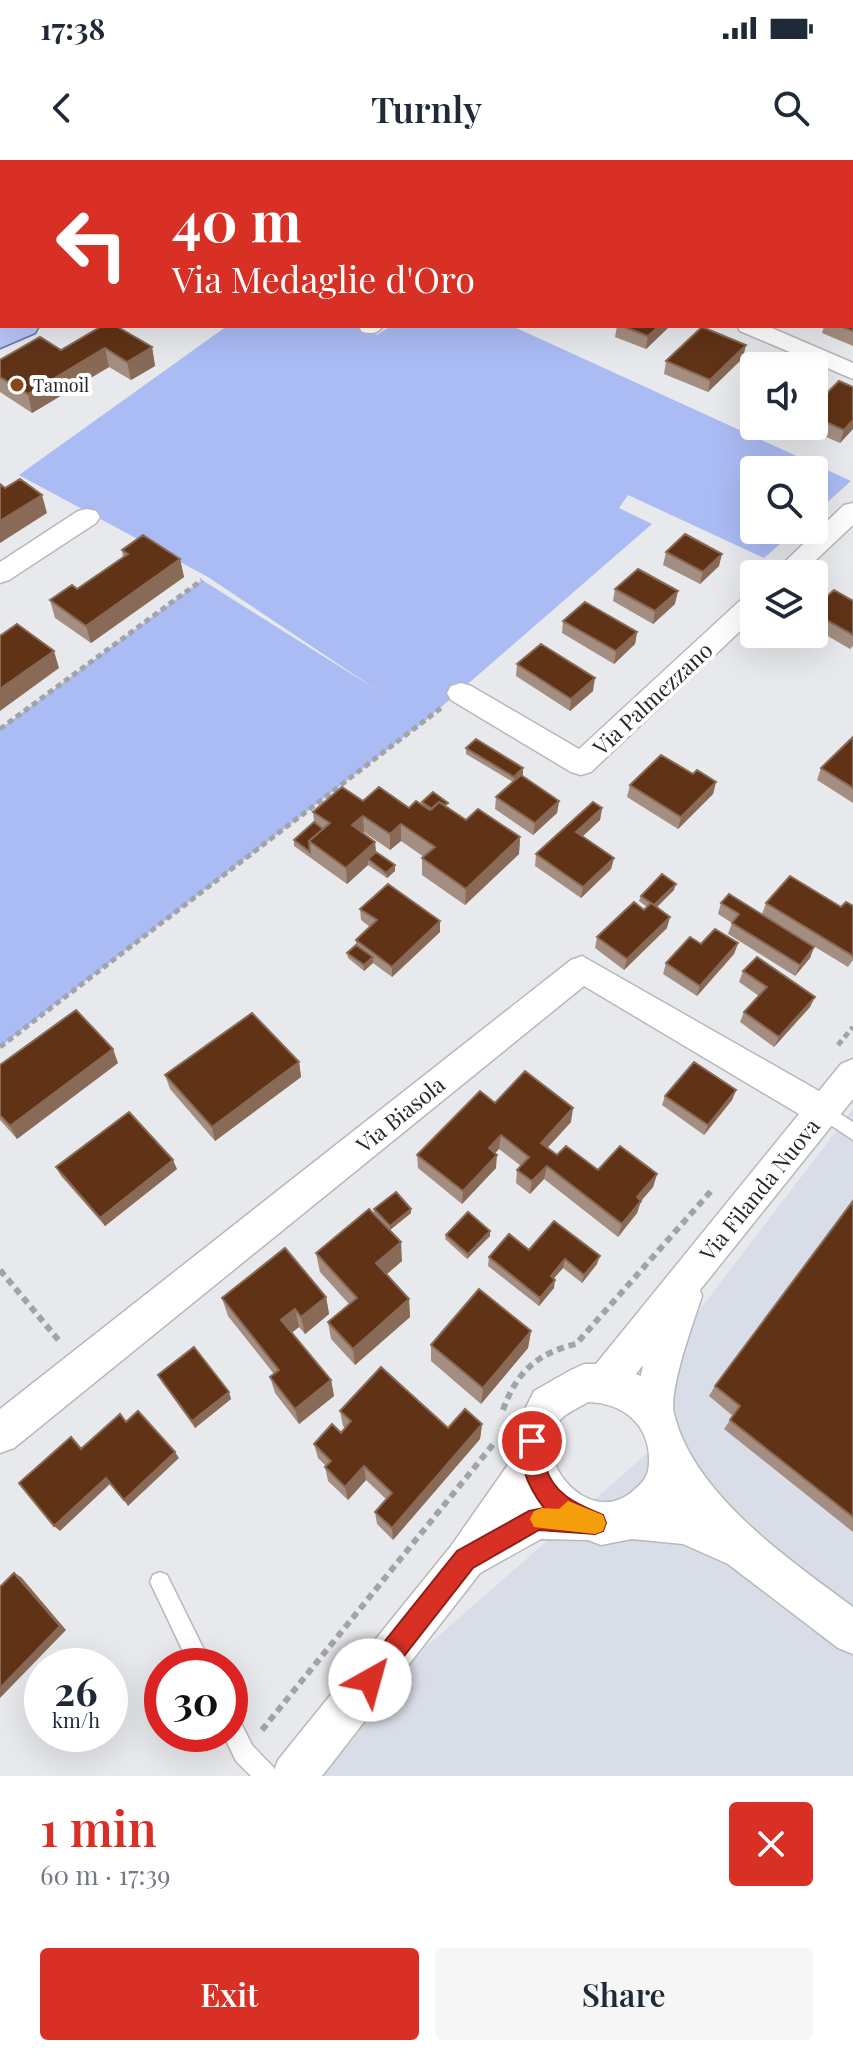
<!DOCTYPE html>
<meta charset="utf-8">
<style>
:root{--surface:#fff;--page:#f6f6f7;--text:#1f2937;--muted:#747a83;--accent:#d93025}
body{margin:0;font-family:"Playfair Display",serif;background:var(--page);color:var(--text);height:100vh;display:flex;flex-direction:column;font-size:30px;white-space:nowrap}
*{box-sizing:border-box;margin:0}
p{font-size:26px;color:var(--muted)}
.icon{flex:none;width:44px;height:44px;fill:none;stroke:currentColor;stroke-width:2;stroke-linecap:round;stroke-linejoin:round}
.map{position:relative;height:1616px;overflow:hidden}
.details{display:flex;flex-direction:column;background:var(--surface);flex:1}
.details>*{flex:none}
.banner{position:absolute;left:0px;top:0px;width:854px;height:168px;box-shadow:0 8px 32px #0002;background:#d93025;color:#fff;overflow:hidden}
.controls{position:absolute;left:740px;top:192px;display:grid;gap:16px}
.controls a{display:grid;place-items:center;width:88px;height:88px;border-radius:8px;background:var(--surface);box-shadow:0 8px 32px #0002;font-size:40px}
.speed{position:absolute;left:24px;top:1488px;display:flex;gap:16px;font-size:40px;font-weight:700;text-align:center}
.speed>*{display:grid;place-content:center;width:104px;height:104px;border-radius:50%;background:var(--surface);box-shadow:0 8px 32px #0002;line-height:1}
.speed small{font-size:20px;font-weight:400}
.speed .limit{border:12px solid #d22;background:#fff;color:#111}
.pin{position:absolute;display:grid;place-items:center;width:68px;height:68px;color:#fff;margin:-34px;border:4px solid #fff;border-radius:50%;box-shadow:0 2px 8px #0007}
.me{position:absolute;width:88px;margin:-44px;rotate:38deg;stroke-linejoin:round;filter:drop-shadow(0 0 6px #0008)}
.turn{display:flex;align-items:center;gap:28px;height:168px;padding:0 40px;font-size:36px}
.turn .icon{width:104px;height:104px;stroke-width:2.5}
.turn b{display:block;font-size:56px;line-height:68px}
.round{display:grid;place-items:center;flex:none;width:84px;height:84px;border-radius:8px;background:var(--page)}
.headline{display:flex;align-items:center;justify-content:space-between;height:136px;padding:0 40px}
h1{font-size:48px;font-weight:600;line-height:60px;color:var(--accent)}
.action{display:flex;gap:16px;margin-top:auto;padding:16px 40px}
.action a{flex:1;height:92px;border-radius:8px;background:var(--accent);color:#fff;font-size:32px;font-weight:600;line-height:92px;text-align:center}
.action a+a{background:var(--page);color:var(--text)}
.status{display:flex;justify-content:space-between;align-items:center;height:56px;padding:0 40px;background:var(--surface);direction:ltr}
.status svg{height:22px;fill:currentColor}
header{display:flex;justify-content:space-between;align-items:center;height:104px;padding:0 40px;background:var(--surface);font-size:36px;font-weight:600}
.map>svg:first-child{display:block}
.built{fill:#d9dde7}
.green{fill:#abbbf4}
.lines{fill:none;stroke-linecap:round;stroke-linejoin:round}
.service-casing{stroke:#b7b8bb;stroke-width:3}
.minor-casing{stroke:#b7b8bb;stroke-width:3}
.primary-casing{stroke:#6674aa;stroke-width:3}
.path-far1{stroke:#a2a3a6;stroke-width:5;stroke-dasharray:6 4;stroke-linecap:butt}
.path{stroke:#a2a3a6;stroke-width:6;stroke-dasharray:7 5;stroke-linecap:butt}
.service{fill:#fff;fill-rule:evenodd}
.minor{fill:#fff;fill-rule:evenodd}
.primary{fill:#b7c4f5;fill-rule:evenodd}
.wall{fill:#a48e81}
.shaded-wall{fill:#886a56}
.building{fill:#603316;stroke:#886a56;stroke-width:2}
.route{fill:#d93025;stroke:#8d1f18;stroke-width:2}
.slow{fill:#f59e0b}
.poi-dot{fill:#894617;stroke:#fff;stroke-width:3}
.labels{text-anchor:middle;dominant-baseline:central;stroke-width:8;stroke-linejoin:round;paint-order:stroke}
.far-poi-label{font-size:18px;fill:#28292a;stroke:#fff;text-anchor:start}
.street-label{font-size:22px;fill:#28292a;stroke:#fff}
</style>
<div class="status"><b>17:38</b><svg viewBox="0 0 49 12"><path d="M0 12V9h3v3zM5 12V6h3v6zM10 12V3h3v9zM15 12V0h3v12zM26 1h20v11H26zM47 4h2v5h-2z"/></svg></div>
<header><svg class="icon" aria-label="back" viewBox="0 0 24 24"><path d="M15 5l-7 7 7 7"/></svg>Turnly<svg class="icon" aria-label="search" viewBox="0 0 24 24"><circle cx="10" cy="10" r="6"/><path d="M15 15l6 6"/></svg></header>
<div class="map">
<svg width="853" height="1616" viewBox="0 0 853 1616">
<rect width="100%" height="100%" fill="#e7e9ec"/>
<path class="built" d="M853,949V1616H278L649,1292L685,1169Z"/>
<path class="green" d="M0,0H276L2,2L0,161Z
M227,166H359L377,175L391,166H512L851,321L814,354V310H754V370H796L764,398L628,335L619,348L652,364L425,561L0,887V569L202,420L377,530L208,417L19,315Z"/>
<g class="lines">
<defs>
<path id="service" d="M823,943L853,962V980L817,956L814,951L817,946Z
M160,1412L167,1415L212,1506H190L150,1422L153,1415Z
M230,1554L238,1557L252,1585L274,1608L277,1616H251L236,1601L223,1574H230Z"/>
<path id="minor" d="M353,0H377L378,2H354Z
M694,0H718L719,2H695Z
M724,0H745L723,2Z
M852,52H853V64H852Z
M383,166C378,174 371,174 362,172L359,167Z
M737,166H767L853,203V219L740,171Z
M853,343V365L801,414H772L844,345Z
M87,349L96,351L100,357L96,363L9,420L0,423V402L78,351Z
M754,434V458L591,612L581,615L571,612L451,540L447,533L451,526L461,523L471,526L579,589L745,436Z
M582,796L819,931L841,904L853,899V939L700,1130L702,1136C694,1161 668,1230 674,1254C694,1335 790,1400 853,1447V1494L838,1488L728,1404L683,1384L632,1379L601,1385L588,1380L541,1379L480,1413L322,1616H272L278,1600L451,1386L514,1296L513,1274L534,1231L571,1210L584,1204H596L799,954L584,826L14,1288L0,1293V1249L571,800ZM643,1205L641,1216L636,1214ZM588,1242C625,1243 651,1266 649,1304C648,1317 643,1322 634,1330C588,1372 526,1294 562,1258C568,1252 580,1247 588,1242Z"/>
<path id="primary" d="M0,166L2,165L39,166L35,173L0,188Z"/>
</defs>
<use href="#service" class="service-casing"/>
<use href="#minor" class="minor-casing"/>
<use href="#primary" class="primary-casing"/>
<path class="path-far1" d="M0,569L202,420
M838,885L853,867
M0,887L441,548"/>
<path class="path" d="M0,1110L61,1183
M503,1250C516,1213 537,1193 576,1184L711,1031
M262,1570L495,1282"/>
<use href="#service" class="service"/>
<use href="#minor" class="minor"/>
<use href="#primary" class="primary"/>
</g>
<path class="wall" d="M411,0H451L448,2H415Z
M601,0H670L669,2H605Z
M756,0H828V2H756Z
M853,146V186L822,173L824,166H852Z
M617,166H670L646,189L615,177Z
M152,187L155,206L131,220L109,207L32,253L0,232V200L61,190Z
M743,198L708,232L664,214L666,201Z
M754,214V237L745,233L748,220Z
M814,246L853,269L840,283L803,267L814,266Z
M122,390L180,399L184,417L91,483L55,458L50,440L77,429L123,397Z
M666,392L719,406L700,424L663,405Z
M615,429L675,444L653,464L613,441Z
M853,441V486L850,489L814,468V448Z
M563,461L637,472L635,484L614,504L562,473Z
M517,504L593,531L570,551L516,516Z
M853,577V643L817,620L821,608Z
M466,588L523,608V614L521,615L559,641L557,653L533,675L495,649L496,637L513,622L466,594Z
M693,614L716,622L713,634L678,669L627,637L630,625Z
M363,641L409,648L422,645V642L448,647L466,660L520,677L519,694L465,745L422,715V698L424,697L401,681L390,690L364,672L363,673L375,682L376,692L395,711L387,718L368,705L347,724L294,686V680L314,662L313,652Z
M602,648L600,660L582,677L614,698L611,709L581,738L535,706L536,694Z
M674,730L656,747L667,768L624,810L595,788L597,777L647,747L639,741L641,736Z
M721,743L762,754L766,743L841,747L853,746V800L848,807L779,765L814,787L810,798L795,816L728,774L732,763L718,754Z
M360,749L440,772L392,817L373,803L364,811L348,798L347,793L356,785V780L370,767L361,760Z
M738,783L734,794L697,836L663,814L666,803L701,784Z
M743,811L810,847L774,887L740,862L744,852L759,836L739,822Z
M299,902L301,917L215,981L170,929L165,915Z
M118,903L17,979L0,960V905Z
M736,930L732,940L704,975L662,945L665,936Z
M495,943L571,962L547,988L557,995L598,1010L657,1014L653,1027L641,1041L637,1053L618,1077L544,1019L530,1034L516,1023L517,1010L521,1006L499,989L495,993L496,1008L462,1044L418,1008L417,995Z
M56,1007L177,1009L105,1066L61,1016Z
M853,1041V1372L724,1269L733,1256L709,1236L715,1226Z
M374,1049H411V1053L390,1070L374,1053Z
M490,1071V1076L467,1099L445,1079L446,1075Z
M529,1090L597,1104L582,1123L563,1108L554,1118V1128L539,1146L488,1106L489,1097Z
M316,1093L402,1101L386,1114L409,1139L410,1157L355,1205L331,1179L328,1162L349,1144L320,1112Z
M326,1137L329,1154L305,1174L299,1167L291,1173L331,1220L334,1236L299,1264L275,1233L270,1217L274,1214L228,1156L222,1138Z
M531,1171L528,1188L481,1244L431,1201V1185Z
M158,1215L231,1239L195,1268L162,1222Z
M340,1251L448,1268L482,1264L480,1279L393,1380L377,1364L375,1352L386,1339L366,1320L348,1340L328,1321L325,1307L326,1306L318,1298L314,1284L341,1273L345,1268L343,1266Z"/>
<path class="shaded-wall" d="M434,0H451L448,2H434Z
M659,166H670L646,189L648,176Z
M746,185L743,198L708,232L710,220Z
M152,187L155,206L131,220L127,202Z
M105,188L109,207L32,253L28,234Z
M853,260V269L840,283L844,270Z
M42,335L47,353L0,383V361Z
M722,394L719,406L700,424L703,412Z
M180,399L184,417L91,483L86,466Z
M678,431L675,444L653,464L655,451Z
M637,472L635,484L614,504L616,491Z
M54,491L59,508L0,551V529Z
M595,518L593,531L570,551L571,539Z
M523,608V614L514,623V617Z
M716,622L713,634L678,669L681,657Z
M559,641L557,653L533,675L535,663Z
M602,648L600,660L574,684L576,672Z
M363,656L364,672L353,682L352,665Z
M401,664V681L390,690V674Z
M520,677L519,694L465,745L466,729Z
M375,682L376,698L368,699V705L347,724L346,708Z
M614,698L611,709L581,738L583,727Z
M395,705V711L387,718L386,713Z
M676,724L674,730L653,751L654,745Z
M670,757L667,768L624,810L627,799Z
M440,761V772L392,817V807Z
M738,783L734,794L697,836L700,826Z
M814,787L810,798L795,816L800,805Z
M373,797V803L364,811V805Z
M815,837L810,847L774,887L779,877Z
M113,889L118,903L17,979L10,966Z
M299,902L301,917L215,981L212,967Z
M736,930L732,940L704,975L708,965Z
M573,948L571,962L539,997L541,983Z
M501,975L499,989L487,1001L489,988Z
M497,995L496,1008L462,1044L463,1031Z
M173,1000L177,1009L105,1066L100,1058Z
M547,1006L544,1019L530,1034L532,1021Z
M657,1014L653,1027L633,1050L637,1037Z
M641,1041L637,1053L618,1077L622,1064Z
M411,1049V1053L390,1070V1066Z
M490,1071V1076L467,1099L468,1094Z
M401,1082L402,1101L378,1122L376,1103Z
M600,1096L597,1104L582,1123L584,1115Z
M565,1099L563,1108L549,1124L551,1116Z
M555,1120L554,1128L539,1146L540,1138Z
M326,1137L329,1154L305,1174L301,1157Z
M409,1139L410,1157L355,1205L353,1189Z
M295,1149L299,1167L285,1178L281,1160Z
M531,1171L528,1188L481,1244L483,1228Z
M331,1220L334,1236L299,1264L295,1249Z
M229,1232L231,1239L195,1268L192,1261Z
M482,1264L480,1279L393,1380L392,1368Z
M175,1292L179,1298L128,1346L124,1340Z
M364,1306L366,1320L348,1340L345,1327Z
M106,1318L110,1324L60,1371L54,1366Z
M14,1413L21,1417L66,1470L0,1538V1528Z"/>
<path class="building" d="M474,0H483L488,2H472Z
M632,0H667L664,2H637Z
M782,0H826L824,2H787Z
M852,148L853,149V171L840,166H852Z
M102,166H116L152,187L127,202L105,188L28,234L0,217V200L40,177L61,190Z
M622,166H659L648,176Z
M702,167L746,185L710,220L666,201Z
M772,197L794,206H762Z
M754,214V223L748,220Z
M839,221L853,227V260L844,270L814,257V246Z
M20,319L42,335L0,361V324L5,328Z
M685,374L722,394L703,412L666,392Z
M143,375L180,399L86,466L50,440L72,425L77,429L128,394L122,390Z
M638,409L678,431L655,451L615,429Z
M834,430L853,441V475L814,453V448Z
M585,442L637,472L616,491L563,461Z
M17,464L54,491L0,529V476Z
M541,484L595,518L571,539L517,504Z
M853,577V628L821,608Z
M476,579L523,608L514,617L466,588Z
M661,595L693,614L697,610L716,622L681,657L630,625Z
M521,615L559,641L535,663L496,637Z
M342,627L363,641L379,627L409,648L416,641L430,650L439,642L466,660L478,649L520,677L466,729L422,698L435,687L401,664L390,674L363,656L352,665L375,682L346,708L309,681L330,663L313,652Z
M433,632L448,643L445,645L439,642L432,649L422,642Z
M593,642L602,648L576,672L614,698L583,727L536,694Z
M314,662L323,669L309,681L310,692L294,680Z
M376,692L395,705L386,713L368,699Z
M662,714L676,724L654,745L641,736Z
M790,716L841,747L846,742L853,746V796L766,743Z
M388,724L440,761L392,807L356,780L377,760L360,749Z
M729,734L814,787L800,805L732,763L739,754L721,743Z
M634,742L644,750L651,743L670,757L627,799L597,777Z
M715,769L738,783L700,826L666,803L690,777L701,784Z
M356,785L373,797L364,805L347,793Z
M757,797L815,837L779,877L744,852L767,827L743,811Z
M76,850L113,889L10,966L0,955V905Z
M252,853L299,902L212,967L165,915Z
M694,902L736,930L708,965L665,936Z
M525,911L573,948L541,983L557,995L566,986L598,1010L620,986L657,1014L637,1037L641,1041L622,1064L547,1006L532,1021L517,1010L529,997L501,975L489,988L497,995L463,1031L417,995L480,931L495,943Z
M129,952L173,1000L100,1058L56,1007Z
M396,1032L411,1049L390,1066L374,1049Z
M853,1041V1357L730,1260L740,1246L715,1226Z
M369,1049L401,1082L376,1103L409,1139L353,1189L328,1162L357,1138L316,1093Z
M468,1052L490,1071L468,1094L446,1075Z
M554,1061L600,1096L584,1115L565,1099L551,1116L555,1120L540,1138L489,1097L509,1074L529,1090Z
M285,1088L326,1137L301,1157L295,1149L281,1160L331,1220L295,1249L270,1217L279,1210L222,1138Z
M479,1129L531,1171L483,1228L431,1185Z
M194,1187L229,1232L192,1261L158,1215Z
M381,1207L448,1268L465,1249L482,1264L392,1368L375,1352L392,1333L364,1306L345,1327L325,1307L331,1301L314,1284L332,1264L341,1273L351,1261L340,1251Z
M138,1251L175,1292L124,1340L106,1318L54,1366L19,1323L71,1277L81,1289L120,1254L126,1262Z
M14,1413L60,1466L0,1528V1427Z"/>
<path class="route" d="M532,1270L540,1273C544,1284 542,1295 545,1305C553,1335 577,1344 603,1355L606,1363L603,1371L595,1374L539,1370L473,1408L379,1528L370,1532L361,1528L358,1520L361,1511L457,1391L529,1351L544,1348C529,1328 514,1298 524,1273Z"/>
<path class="slow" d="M568,1341L603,1355L606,1363L603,1371L595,1374L534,1367L530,1359L534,1351L542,1348L559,1349Z"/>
<circle class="poi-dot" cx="17" cy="225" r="8"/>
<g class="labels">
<g class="far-poi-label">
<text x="33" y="225">Tamoil</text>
</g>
<g class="street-label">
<text transform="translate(652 538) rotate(-43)">Via Palmezzano</text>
<text transform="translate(400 954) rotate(-39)">Via Biasola</text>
<text transform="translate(759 1029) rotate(-51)">Via Filanda Nuova</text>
</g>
</g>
</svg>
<div class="controls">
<a><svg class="icon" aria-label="sound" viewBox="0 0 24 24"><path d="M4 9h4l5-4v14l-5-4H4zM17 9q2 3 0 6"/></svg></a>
<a><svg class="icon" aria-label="search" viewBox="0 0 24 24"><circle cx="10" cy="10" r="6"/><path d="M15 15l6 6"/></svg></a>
<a><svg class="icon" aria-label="layers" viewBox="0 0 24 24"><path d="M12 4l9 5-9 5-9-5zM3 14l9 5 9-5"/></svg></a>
</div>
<div class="speed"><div>26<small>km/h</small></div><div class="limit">30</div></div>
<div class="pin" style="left:532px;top:1281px;background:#d93025"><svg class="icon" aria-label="arrive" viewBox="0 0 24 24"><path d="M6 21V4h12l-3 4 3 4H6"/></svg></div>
<svg class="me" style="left:370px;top:1520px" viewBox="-20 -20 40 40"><circle r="19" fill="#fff"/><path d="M0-13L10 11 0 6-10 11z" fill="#d93025"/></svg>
<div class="banner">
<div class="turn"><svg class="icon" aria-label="left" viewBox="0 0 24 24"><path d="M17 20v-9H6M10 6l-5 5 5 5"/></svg><div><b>40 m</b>Via Medaglie d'Oro</div></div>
</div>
</div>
<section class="details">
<div class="headline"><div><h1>1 min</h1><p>60 m · 17:39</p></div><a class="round" style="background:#d93025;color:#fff"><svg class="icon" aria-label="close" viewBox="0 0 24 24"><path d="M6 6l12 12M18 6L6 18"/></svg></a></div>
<div class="action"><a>Exit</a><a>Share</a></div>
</section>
